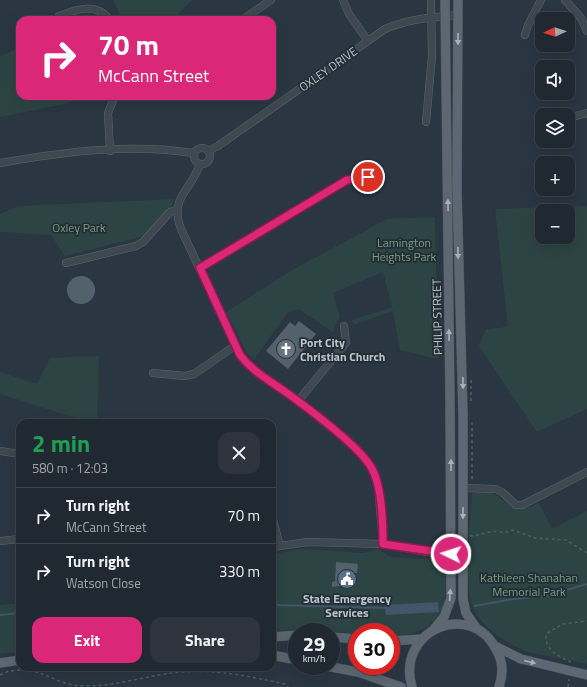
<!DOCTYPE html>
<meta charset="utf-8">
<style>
:root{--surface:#202831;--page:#2d343d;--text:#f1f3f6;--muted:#a2a6ab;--line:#3d444d;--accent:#db2777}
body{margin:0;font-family:"Titillium Web",sans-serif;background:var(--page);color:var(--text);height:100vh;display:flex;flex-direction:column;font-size:15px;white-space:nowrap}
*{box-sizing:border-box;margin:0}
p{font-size:13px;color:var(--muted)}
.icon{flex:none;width:22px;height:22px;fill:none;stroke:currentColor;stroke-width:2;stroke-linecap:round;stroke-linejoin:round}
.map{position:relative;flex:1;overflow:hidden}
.drawer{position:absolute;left:16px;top:419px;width:260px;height:252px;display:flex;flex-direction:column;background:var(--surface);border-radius:12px;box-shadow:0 4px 16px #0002,0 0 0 1px var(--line)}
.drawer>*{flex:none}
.banner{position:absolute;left:16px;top:16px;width:260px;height:84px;border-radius:12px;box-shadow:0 4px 16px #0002,0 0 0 1px var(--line);background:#db2777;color:#fff;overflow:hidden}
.needle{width:26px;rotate:266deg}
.buttons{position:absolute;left:535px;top:12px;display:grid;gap:8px}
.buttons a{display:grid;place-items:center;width:40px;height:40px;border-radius:8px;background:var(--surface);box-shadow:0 4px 16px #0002,0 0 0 1px var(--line);font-size:20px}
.speed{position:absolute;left:288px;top:623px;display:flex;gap:8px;font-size:20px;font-weight:700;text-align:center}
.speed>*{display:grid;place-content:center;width:52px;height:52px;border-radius:50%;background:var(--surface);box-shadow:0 4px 16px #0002,0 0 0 1px var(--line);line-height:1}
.speed small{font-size:10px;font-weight:400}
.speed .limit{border:6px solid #d22;background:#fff;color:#111}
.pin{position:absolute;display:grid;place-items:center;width:34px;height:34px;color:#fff;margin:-17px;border:2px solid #fff;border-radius:50%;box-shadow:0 1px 4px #0007}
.me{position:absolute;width:44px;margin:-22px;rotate:274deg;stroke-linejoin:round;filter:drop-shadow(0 0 3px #0008)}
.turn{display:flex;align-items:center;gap:14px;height:84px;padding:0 16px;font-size:18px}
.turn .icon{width:52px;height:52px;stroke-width:2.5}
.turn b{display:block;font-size:28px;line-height:34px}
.round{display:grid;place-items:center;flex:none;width:42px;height:42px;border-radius:12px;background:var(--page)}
.summary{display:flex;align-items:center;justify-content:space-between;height:68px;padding:0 16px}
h1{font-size:24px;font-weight:700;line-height:30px;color:#1e9e55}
.cta{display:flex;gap:8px;margin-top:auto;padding:8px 16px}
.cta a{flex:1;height:46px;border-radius:12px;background:var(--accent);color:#fff;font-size:16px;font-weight:700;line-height:46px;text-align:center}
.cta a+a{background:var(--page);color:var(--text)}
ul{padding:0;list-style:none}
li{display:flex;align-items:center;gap:12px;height:56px;padding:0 16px;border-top:1px solid var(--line)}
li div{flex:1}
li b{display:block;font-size:15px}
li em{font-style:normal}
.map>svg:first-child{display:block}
.green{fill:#2c4443;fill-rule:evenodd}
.water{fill:#415668}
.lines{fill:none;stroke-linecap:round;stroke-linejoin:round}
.stream{stroke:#415668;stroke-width:2}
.building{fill:#53616b}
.minor-casing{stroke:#5c666e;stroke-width:8}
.major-casing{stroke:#47515a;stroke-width:10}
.path{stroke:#4c6060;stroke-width:1.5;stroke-dasharray:3 3;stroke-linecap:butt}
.minor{stroke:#3e4851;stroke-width:7}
.major{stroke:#5c6771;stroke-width:9}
.oneway{fill:#a8b1b9}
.route-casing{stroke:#8e194d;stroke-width:10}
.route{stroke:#db2777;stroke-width:7}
.labels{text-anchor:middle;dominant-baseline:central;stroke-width:3.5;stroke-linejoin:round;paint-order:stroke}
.street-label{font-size:12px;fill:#bbc3cb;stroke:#222d36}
.park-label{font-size:12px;fill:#7b9e7f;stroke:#222d36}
.poi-label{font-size:12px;font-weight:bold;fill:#bbc3cb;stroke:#222d36;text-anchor:start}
</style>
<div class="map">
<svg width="587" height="687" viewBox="0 0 587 687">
<rect width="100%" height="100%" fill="#2a3641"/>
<path class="green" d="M113,0H192L172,20H122Z
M20,48V96H69V103L0,117V56Z
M174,199L170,210L149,235L65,256L51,235L0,232V214L18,206Z
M587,206V409L537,432L479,346L486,329L508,327L495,209ZM542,211H568V237H542Z
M435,217L438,359L400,350L393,311L353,325L352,320L392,307L383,272L333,293L340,318L335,324L334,333L298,309L287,313L254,360L247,353L226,312L294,269L387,219Z
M99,356L97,423H91L0,394V372L37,384L50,358Z
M489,492C512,502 512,516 539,503L552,529L587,511V664L527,652C507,643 482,628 473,608C464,589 470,516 472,493Z
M303,549L363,553L378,549L390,557L442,560C447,565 446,575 446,581C448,619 426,634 391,637V632H357V634L306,629L272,631V554Z
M20,603V652L0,654V605Z"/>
<path class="water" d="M438,602L439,612L386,615L385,605Z"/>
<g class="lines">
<path class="stream" d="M272,605L387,608
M475,606L513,599L546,596L587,584
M0,615L20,613"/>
</g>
<path class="building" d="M67 290a14 14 0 1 1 28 0a14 14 0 1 1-28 0Z
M299,321L316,334L288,369L266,351L290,322L295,326Z
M336,562L358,564L357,573H351L350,585L340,584V586L332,587V582L335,581Z"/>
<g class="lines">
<defs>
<path id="minor" d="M343,0L349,14L368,41
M565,0L581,18L587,31
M59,16C77,9 96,2 110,20
M242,20L271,0
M525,35L528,25L541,0
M568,118L587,113
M426,122L432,56L431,0
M194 156a8 8 0 1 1 16 0a8 8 0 1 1-16 0Z
M110,151L108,113L115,96
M208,151L218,146L385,29C408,19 433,17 458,15
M0,163C63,152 130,143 193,153
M200,164C191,191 169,197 181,229L240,355L249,366L298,401L356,448L371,467L378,484L383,544
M66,263L136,246L143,242L170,212L176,210
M200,268L347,180L368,177
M153,373L185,376L194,374L236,345
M298,401L346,343L344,326
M0,451L20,454
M463,488L496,489L502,492L516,505H522L587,472
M272,516L280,546
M0,541L20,539
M272,547L308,542L383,544L433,553L463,554"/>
<path id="major" d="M458,0L457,191L463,416V599L466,613L477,629
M434,629L444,617L451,598L450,402L445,0
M272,637L297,635
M331,637L357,639
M391,641L421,639
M495,646L521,659L587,675
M272,655L297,660
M0,663L20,660
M326,666L358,672L401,687
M412,687C395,630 472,598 497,651C503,662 503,675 499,687"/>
</defs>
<use href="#minor" class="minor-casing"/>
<use href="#major" class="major-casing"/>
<path class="path" d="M471,380V402
M472,422V482
M470,536C478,536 483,533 490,532C499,530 504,535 513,530L535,538L566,540L587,553
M571,662C559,657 544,649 546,634L563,624L587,621
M308,666L318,669
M11,671C44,666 53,685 83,686C116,687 150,674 183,672C218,669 251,677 285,684L288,687
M0,675L11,670
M568,687L569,679"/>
<use href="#minor" class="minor"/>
<use href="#major" class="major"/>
</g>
<defs><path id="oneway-solid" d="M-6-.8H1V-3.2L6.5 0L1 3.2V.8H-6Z"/></defs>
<g class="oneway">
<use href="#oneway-solid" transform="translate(458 39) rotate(90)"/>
<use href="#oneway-solid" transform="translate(448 205) rotate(-91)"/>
<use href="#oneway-solid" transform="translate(458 253) rotate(89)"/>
<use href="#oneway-solid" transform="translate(449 335) rotate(-91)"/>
<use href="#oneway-solid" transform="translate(463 383) rotate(89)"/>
<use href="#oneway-solid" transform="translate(451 465) rotate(-90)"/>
<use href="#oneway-solid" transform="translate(463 513) rotate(90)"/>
<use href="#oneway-solid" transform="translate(450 595) rotate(-86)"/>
<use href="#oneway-solid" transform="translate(530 662) rotate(14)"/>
</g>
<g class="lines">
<defs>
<path id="route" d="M368,177L347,180L200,268L240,355C252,371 270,381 287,393C309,409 358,445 371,467C382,485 383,523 383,544L451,554"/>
</defs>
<use href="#route" class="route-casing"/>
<use href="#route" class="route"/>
</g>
<defs>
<symbol id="church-disc" viewBox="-11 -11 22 22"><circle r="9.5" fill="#6b7280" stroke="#222d36"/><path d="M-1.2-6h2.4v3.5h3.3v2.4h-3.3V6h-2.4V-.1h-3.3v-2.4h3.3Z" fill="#fff"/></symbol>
<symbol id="civic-disc" viewBox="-11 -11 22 22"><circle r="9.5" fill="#5c6f8a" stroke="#222d36"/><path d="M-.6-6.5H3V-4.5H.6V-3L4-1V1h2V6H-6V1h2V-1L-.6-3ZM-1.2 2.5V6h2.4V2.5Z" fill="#fff"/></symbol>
</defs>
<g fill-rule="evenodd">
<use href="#church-disc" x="275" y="338" width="22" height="22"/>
<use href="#civic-disc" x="336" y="568" width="22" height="22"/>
</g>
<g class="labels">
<g class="street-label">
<text transform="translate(328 69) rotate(-35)">OXLEY DRIVE</text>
<text transform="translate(437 317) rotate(-91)">PHILIP STREET</text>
</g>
<g class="park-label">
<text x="79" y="227">Oxley Park</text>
<text x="404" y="242">Lamington<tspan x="404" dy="14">Heights Park</tspan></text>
<text x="529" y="577">Kathleen Shanahan<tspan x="529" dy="14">Memorial Park</tspan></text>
</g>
<g class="poi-label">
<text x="300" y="342">Port City<tspan x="300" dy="14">Christian Church</tspan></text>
<text x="347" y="598" text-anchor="middle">State Emergency<tspan x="347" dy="14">Services</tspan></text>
</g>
</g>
</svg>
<div class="buttons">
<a><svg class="needle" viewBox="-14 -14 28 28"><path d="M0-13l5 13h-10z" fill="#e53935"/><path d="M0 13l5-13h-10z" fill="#a2a6ab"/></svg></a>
<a><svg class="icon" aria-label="sound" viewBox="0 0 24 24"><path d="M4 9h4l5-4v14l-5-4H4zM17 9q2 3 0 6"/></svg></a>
<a><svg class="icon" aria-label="layers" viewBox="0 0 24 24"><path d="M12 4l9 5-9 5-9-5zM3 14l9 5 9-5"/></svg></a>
<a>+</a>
<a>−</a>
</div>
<div class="speed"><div>29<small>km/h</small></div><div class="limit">30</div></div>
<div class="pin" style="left:368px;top:177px;background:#d93025"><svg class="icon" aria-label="arrive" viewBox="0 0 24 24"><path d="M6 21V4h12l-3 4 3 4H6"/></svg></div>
<svg class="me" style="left:451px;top:554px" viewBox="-20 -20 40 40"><circle r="17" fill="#db2777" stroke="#fff" stroke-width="3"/><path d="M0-11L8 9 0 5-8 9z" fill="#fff"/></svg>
<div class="banner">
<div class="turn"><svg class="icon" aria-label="right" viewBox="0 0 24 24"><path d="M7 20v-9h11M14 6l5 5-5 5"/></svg><div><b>70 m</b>McCann Street</div></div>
</div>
<section class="drawer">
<div class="summary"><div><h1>2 min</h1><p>580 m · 12:03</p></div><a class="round"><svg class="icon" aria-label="close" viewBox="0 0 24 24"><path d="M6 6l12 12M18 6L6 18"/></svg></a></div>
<ul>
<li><svg class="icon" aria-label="right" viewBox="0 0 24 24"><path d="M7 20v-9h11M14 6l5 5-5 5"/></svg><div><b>Turn right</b><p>McCann Street</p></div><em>70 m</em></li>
<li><svg class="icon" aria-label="right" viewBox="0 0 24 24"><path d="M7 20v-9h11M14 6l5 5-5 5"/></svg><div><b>Turn right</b><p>Watson Close</p></div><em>330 m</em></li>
</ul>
<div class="cta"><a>Exit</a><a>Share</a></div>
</section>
</div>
